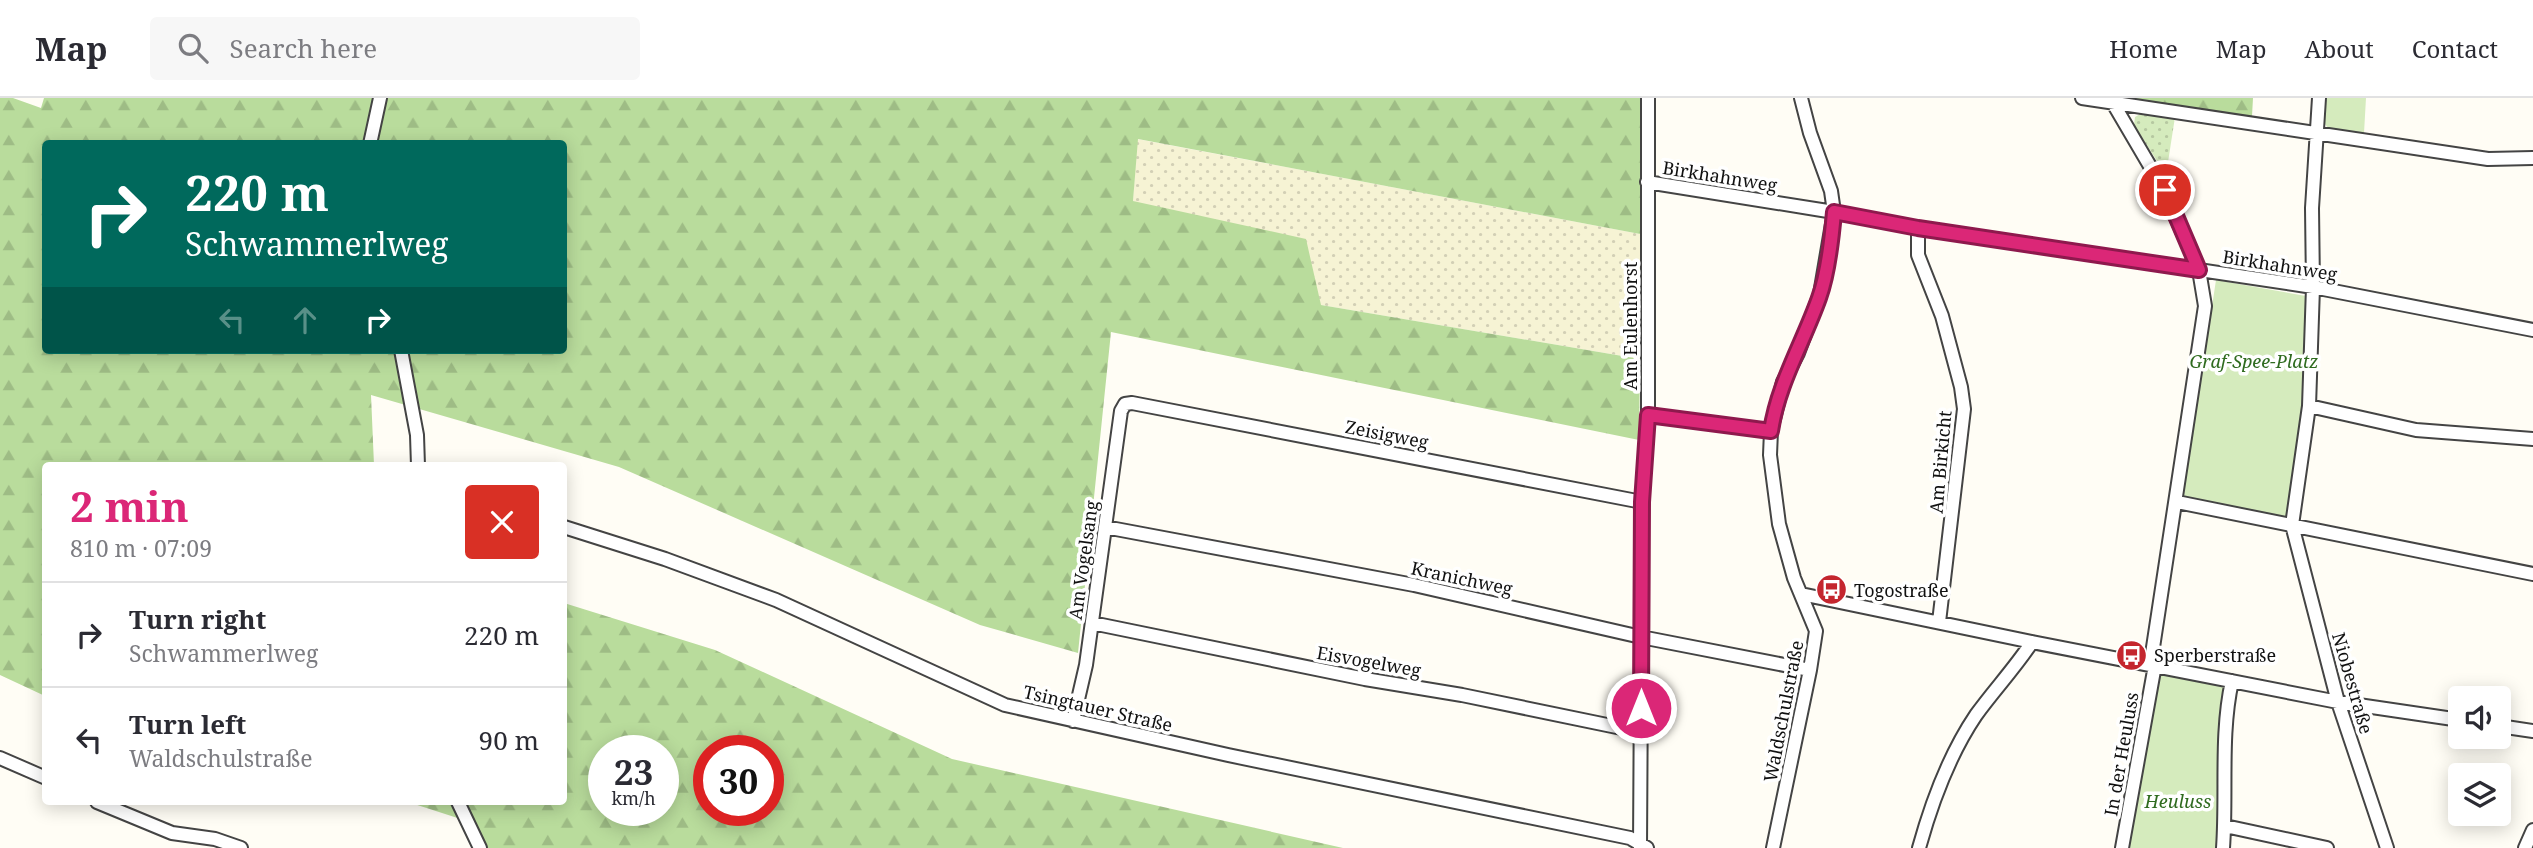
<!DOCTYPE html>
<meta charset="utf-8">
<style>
:root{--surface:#fff;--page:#f7f7f7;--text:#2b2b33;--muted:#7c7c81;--line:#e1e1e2;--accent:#db2777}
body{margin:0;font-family:"Noto Serif",serif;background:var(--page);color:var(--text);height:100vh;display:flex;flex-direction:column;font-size:26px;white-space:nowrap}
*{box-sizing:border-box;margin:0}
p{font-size:23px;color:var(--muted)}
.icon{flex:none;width:38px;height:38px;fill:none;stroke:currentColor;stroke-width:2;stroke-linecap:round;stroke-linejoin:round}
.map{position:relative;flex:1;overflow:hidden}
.drawer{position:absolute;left:42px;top:364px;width:525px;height:343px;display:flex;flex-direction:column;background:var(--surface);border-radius:7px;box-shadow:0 4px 18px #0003}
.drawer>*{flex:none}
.hud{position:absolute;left:42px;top:42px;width:525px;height:214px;border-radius:7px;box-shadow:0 4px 18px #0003;background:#00695c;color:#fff;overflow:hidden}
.fabs{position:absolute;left:2448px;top:588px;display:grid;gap:14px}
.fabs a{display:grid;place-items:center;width:63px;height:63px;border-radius:7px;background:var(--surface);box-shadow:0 4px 18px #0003;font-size:35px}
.speed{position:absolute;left:588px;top:637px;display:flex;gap:14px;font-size:35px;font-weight:700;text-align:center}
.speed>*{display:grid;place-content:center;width:91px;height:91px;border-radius:50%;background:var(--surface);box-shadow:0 4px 18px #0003;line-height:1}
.speed small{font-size:18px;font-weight:400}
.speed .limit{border:10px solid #d22;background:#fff;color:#111}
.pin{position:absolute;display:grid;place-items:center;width:60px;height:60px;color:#fff;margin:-30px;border:4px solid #fff;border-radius:50%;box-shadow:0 2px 7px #0007}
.me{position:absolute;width:77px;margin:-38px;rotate:0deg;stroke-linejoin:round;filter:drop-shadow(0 0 5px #0008)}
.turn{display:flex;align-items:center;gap:24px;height:147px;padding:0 28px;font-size:32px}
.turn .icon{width:91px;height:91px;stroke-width:2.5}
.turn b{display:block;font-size:49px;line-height:60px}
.lanes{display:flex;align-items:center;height:66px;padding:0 28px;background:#0003;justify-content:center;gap:35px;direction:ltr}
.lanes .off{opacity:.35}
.round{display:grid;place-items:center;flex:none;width:74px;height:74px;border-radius:7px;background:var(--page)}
.head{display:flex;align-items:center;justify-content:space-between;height:119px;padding:0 28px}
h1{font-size:42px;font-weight:700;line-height:52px;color:var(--accent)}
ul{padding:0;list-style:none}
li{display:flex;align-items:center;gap:21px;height:105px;padding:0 28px;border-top:2px solid var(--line)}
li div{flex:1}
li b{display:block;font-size:26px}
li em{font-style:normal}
header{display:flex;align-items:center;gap:42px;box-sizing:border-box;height:98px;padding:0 35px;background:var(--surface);border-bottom:2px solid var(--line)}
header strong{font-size:33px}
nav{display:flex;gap:38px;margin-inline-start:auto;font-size:24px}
.search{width:490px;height:63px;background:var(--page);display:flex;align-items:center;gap:18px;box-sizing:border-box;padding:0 24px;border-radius:7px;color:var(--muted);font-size:26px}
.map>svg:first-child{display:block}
.farmland{fill:url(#farmland-dots)}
.grass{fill:url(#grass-dots)}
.forest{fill:url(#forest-firs);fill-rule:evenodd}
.park{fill:#d5ebbd}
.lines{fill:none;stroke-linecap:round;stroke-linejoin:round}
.minor-casing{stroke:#444;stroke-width:16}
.minor{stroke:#fff;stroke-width:12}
.route-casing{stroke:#8e194d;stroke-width:18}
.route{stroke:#db2777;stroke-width:12}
.labels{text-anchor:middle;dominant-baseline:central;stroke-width:7;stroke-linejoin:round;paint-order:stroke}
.street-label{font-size:18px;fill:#111;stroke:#fff}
.park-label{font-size:18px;font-style:italic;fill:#2f6b1f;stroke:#fff}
.poi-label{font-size:18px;fill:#111;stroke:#fff;text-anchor:start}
</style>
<header>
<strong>Map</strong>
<div class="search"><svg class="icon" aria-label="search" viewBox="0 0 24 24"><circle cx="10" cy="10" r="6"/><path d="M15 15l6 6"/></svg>Search here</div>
<nav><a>Home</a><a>Map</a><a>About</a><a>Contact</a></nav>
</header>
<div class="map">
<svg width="2533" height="750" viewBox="0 0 2533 750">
<defs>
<pattern id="farmland-dots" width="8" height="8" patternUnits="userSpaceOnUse" patternTransform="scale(1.75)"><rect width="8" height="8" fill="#f6f3d4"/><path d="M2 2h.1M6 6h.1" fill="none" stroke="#d2cfb5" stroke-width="1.8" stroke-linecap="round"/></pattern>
<pattern id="grass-dots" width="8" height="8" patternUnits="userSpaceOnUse" patternTransform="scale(1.75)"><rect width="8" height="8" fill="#d5ebbd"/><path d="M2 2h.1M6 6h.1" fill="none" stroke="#b6c8a1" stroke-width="1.8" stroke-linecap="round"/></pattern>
<pattern id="forest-firs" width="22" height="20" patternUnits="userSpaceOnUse" patternTransform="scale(1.75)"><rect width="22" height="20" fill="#b9dc9c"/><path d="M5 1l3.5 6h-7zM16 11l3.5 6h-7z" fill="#9ebc85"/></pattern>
</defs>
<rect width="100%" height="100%" fill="#fffdf5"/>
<path class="farmland" d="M1137,41L1640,136V261L1321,207L1133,103Z"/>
<path class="grass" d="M2142,15L2175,19L2166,77L2134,27L2135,19Z"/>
<path class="forest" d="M0,0H13L41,10L44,0H1646L1640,136L1138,41L1133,103L1306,141L1321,207L1640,261L1639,342L1111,234L1078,555L980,527L619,369L371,297L374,367L46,368L45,598L0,577ZM46,46H564V252H46Z
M2134,0H2253L2252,18L2133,2Z
M564,505L715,552L952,661L1343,750H485L473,725L408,704H564ZM604,653H663V712H604ZM709,653H768V712H709Z"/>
<path class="park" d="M2326,0H2366L2364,35L2329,31L2324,25Z
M2216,182L2306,198L2303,309L2286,422L2183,400Z
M2159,574L2224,587L2220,664L2219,750H2127Z"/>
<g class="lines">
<defs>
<path id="minor" d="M2082,0L2488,61L2533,60
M2110,0L2164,92L2199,172L2205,208L2152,556L2155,567L2122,750
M2319,0L2312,110L2313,189L2309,308L2292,427L2338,604L2387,750
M370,46L380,0
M1647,84L1834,114L1918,130L2313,189L2533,232
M1918,130V157L1942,218L1961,289L1964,311L1939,524
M401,252L417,337L418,368
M2309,308L2416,332L2533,341
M1648,317L1771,333
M2177,404L2533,476
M564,429L665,461L776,502L1005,607L1228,657L1630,740L1647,750
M1105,429L1414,487L1641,539L1810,572
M1801,496L2032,544L2338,604L2460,622
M1092,525L1365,581L1462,597L1641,634
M1073,623L1086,567L1121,313L1125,306L1132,305L1642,404
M2499,628L2533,633
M0,660L46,680
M97,704L172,735L215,741L241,750
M458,704L480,750
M2225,728L2327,750
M1640,750L1642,404L1648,317V0
M1773,750L1810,572L1816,533L1794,480L1779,426L1770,357L1771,333L1783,284L1798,255L1820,196L1834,114L1831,93L1810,35L1801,0
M1919,750C1932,703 1949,657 1976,617C1994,592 2015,570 2032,544
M2223,750C2227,695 2220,637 2232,583
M2525,750L2533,732"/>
</defs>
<use href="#minor" class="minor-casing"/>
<use href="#minor" class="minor"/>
</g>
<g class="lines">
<defs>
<path id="route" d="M1641,610L1642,404L1648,317L1771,333C1778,286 1803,245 1819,200C1827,178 1832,138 1834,114L1918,130L2199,172L2165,92"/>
</defs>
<use href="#route" class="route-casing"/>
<use href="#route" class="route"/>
</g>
<defs>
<symbol id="bus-disc" viewBox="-11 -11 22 22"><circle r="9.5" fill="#c4262e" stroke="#fff"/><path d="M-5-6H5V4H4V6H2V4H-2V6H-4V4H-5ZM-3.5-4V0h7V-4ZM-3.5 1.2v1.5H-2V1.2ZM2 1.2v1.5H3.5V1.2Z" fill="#fff"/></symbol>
</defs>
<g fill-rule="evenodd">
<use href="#bus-disc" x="1814" y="474" width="35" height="35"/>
<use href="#bus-disc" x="2114" y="540" width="35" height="35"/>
</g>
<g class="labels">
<g class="street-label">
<text transform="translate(1720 78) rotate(9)">Birkhahnweg</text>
<text transform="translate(2280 167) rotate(9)">Birkhahnweg</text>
<text transform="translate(1630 228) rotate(-90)">Am Eulenhorst</text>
<text transform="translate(1387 336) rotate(11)">Zeisigweg</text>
<text transform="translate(1940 364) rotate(-85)">Am Birkicht</text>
<text transform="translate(1083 462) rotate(-82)">Am Vogelsang</text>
<text transform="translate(1462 480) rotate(12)">Kranichweg</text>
<text transform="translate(1369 563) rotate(10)">Eisvogelweg</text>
<text transform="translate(2353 585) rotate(74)">Niobestraße</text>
<text transform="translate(1098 610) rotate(13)">Tsingtauer Straße</text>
<text transform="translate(1783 613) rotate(-79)">Waldschulstraße</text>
<text transform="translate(2121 656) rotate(-80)">In der Heuluss</text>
</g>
<g class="park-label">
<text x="2254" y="263">Graf-Spee-Platz</text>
<text x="2178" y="703">Heuluss</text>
</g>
<g class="poi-label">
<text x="1854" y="492">Togostraße</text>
<text x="2154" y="557">Sperberstraße</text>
</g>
</g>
</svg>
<div class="fabs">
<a><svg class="icon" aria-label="sound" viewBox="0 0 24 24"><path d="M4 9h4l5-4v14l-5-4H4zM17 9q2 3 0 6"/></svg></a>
<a><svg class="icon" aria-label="layers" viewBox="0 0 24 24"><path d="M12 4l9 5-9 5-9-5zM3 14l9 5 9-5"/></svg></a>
</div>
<div class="speed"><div>23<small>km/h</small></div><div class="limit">30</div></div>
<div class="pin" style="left:2165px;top:92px;background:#d93025"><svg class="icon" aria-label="arrive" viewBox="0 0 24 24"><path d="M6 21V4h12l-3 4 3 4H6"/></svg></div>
<svg class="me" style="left:1641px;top:610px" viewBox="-20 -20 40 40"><circle r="17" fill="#db2777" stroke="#fff" stroke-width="3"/><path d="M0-11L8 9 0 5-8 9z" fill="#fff"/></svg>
<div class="hud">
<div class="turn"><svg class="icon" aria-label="right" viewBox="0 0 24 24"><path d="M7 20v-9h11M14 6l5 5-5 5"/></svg><div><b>220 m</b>Schwammerlweg</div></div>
<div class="lanes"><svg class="icon off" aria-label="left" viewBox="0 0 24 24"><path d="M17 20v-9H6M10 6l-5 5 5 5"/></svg><svg class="icon off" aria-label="ahead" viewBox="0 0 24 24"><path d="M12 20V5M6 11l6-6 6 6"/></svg><svg class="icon" aria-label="right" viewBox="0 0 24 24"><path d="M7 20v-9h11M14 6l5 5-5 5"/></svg></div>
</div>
<section class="drawer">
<div class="head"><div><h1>2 min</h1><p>810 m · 07:09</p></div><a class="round" style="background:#d93025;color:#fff"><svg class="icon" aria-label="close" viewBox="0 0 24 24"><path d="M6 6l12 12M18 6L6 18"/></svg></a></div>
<ul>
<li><svg class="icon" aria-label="right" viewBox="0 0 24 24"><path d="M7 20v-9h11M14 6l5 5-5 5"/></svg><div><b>Turn right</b><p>Schwammerlweg</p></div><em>220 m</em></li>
<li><svg class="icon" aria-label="left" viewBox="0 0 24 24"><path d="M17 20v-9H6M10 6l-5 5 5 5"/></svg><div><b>Turn left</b><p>Waldschulstraße</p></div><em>90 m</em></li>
</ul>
</section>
</div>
